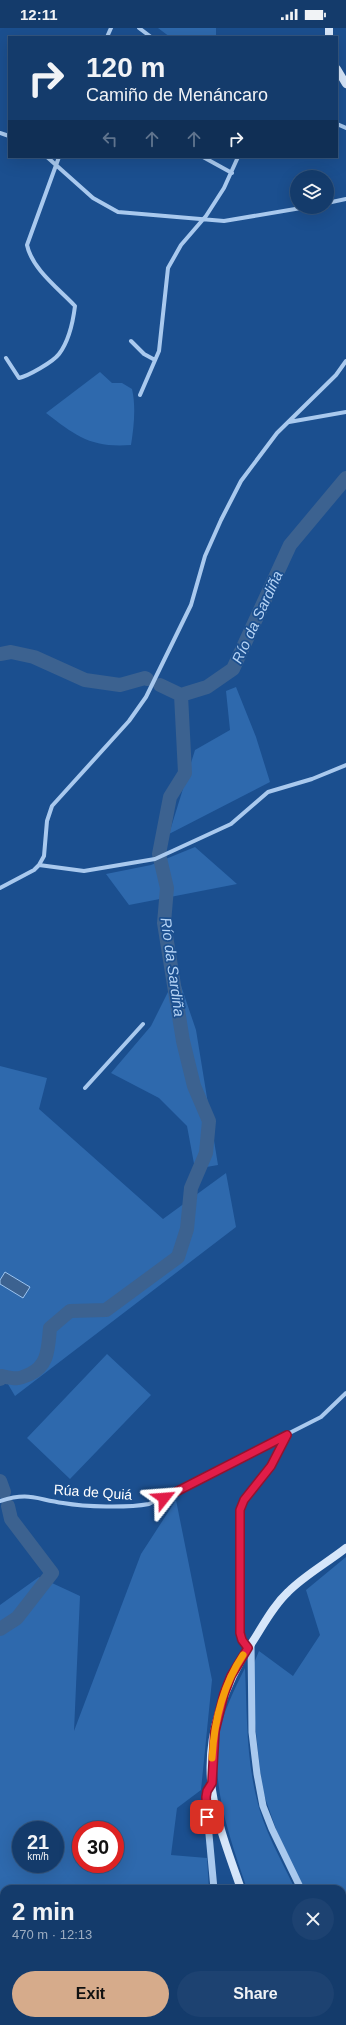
<!DOCTYPE html>
<meta charset="utf-8">
<style>
:root{--surface:#143b6b;--page:#1d4271;--text:#f1f3f6;--muted:#9dadc1;--line:#33557e;--accent:#d6ab8b}
body{margin:0;font-family:Arial,sans-serif;background:var(--page);color:var(--text);height:100vh;display:flex;flex-direction:column;font-size:15px;white-space:nowrap}
*{box-sizing:border-box;margin:0}
p{font-size:13px;color:var(--muted)}
.icon{flex:none;width:22px;height:22px;fill:none;stroke:currentColor;stroke-width:2;stroke-linecap:round;stroke-linejoin:round}
.map{position:relative;flex:1;overflow:hidden}
.details{position:absolute;left:0px;top:1857px;width:346px;height:140px;display:flex;flex-direction:column;background:var(--surface);border-radius:12px 12px 0 0;box-shadow:0 4px 16px #0002,0 0 0 1px var(--line)}
.details>*{flex:none}
.top-card{position:absolute;left:8px;top:8px;width:330px;height:122px;border-radius:0px;box-shadow:0 4px 16px #0002,0 0 0 1px var(--line);background:#143b6b;color:var(--text);overflow:hidden}
.fabs{position:absolute;left:290px;top:142px;display:grid;gap:8px}
.fabs a{display:grid;place-items:center;width:44px;height:44px;border-radius:50%;background:var(--surface);box-shadow:0 4px 16px #0002,0 0 0 1px var(--line);font-size:20px}
.speed{position:absolute;left:12px;top:1793px;display:flex;gap:8px;font-size:20px;font-weight:700;text-align:center}
.speed>*{display:grid;place-content:center;width:52px;height:52px;border-radius:50%;background:var(--surface);box-shadow:0 4px 16px #0002,0 0 0 1px var(--line);line-height:1}
.speed small{font-size:10px;font-weight:400}
.speed .limit{border:6px solid #d22;background:#fff;color:#111}
.pin{position:absolute;display:grid;place-items:center;width:34px;height:34px;color:#fff;margin:-17px;border-radius:8px;box-shadow:0 2px 6px #0006}
.me{position:absolute;width:44px;margin:-22px;rotate:62deg;stroke-linejoin:round;filter:drop-shadow(0 0 3px #0008)}
.turn{display:flex;align-items:center;gap:14px;height:84px;padding:0 12px;font-size:18px}
.turn .icon{width:52px;height:52px;stroke-width:2.5}
.turn b{display:block;font-size:28px;line-height:34px}
.lanes{display:flex;align-items:center;height:38px;padding:0 12px;background:#0003;justify-content:center;gap:20px;direction:ltr}
.lanes .off{opacity:.35}
.round{display:grid;place-items:center;flex:none;width:42px;height:42px;border-radius:21px;background:var(--page)}
.headline{display:flex;align-items:center;justify-content:space-between;height:68px;padding:0 12px}
h1{font-size:24px;font-weight:700;line-height:30px}
.cta{display:flex;gap:8px;margin-top:auto;padding:8px 12px}
.cta a{flex:1;height:46px;border-radius:24px;background:var(--accent);color:#111;font-size:16px;font-weight:700;line-height:46px;text-align:center}
.cta a+a{background:var(--page);color:var(--text)}
.status{display:flex;justify-content:space-between;align-items:center;height:28px;padding:0 20px;background:var(--surface);direction:ltr}
.status svg{height:11px;fill:currentColor}
.map>svg:first-child{display:block}
.green{fill:#2e69ad;fill-rule:evenodd}
.water{fill:#3c6290;stroke:#9cc4f0}
.lines{fill:none;stroke-linecap:round;stroke-linejoin:round}
.river{stroke:#3c6290;stroke-width:14}
.minor{stroke:#a9c9ee;stroke-width:4}
.tertiary{stroke:#a9c9ee;stroke-width:7}
.secondary{stroke:#d6e6fa;stroke-width:8}
.route-casing{stroke:#92132f;stroke-width:10}
.route{stroke:#e11d48;stroke-width:7}
.slow{stroke:#f59e0b;stroke-width:7}
.labels{text-anchor:middle;dominant-baseline:central;stroke-width:3.5;stroke-linejoin:round;paint-order:stroke}
.street-label{font-size:14px;fill:#fff;stroke:#1b4f8f}
.water-label{font-size:15px;font-style:italic;fill:#b5d3f5;stroke:#1b4f8f}
</style>
<div class="status"><b>12:11</b><svg viewBox="0 0 49 12"><path d="M0 12V9h3v3zM5 12V6h3v6zM10 12V3h3v9zM15 12V0h3v12zM26 1h20v11H26zM47 4h2v5h-2z"/></svg></div>
<div class="map">
<svg width="346" height="1997" viewBox="0 0 346 1997">
<rect width="100%" height="100%" fill="#1b4f8f"/>
<path class="green" d="M158,0H216V9H170Z
M100,344L112,355H122L132,361C136,378 134,399 131,417C91,420 76,408 46,385Z
M236,659L256,709L270,754L169,806L195,722L230,702L226,663Z
M195,819L237,856L129,877L106,846L151,837Z
M177,946L196,1002L218,1137L195,1141L187,1098L159,1070L111,1045L151,998Z
M0,1038L47,1050L39,1081L163,1191L226,1145L236,1199L15,1368L2,1346L0,1347Z
M107,1326L151,1367L70,1451L27,1410Z
M176,1472L212,1652L201,1762L177,1780L171,1827L207,1830L209,1861H4V1993H124L127,1997H0V1577L39,1549L80,1568L74,1703L141,1526ZM21,1802H55V1836H21ZM81,1802H115V1836H81Z
M346,1529V1921L342,1927V1861H304L277,1804L262,1761L254,1686V1635L259,1623L293,1648L320,1607L306,1562Z
M245,1640C247,1682 246,1726 256,1768C263,1801 281,1831 295,1861H247C231,1813 212,1763 218,1711C222,1686 234,1662 245,1640Z
M346,1937V1997H297L295,1993H342V1940Z"/>
<path class="water" d="M5,1244L30,1259L23,1270L0,1256V1252Z"/>
<g class="lines">
<path class="river" d="M0,626L11,624L34,629L85,652L120,657L145,650L147,651
M160,657L181,667
M0,1351L2,1348C15,1351 17,1352 30,1346C49,1337 48,1319 50,1300L70,1283L106,1282L178,1229L187,1201L191,1160L206,1125L209,1093L194,1058L183,1013L164,895L167,860L159,826L170,769L185,745L181,667L207,659L233,641L290,517L346,450
M0,1453L4,1464
M0,1601L17,1590L52,1545L11,1491L8,1478
M0,1973L4,1975
M61,1993L65,1997"/>
<path class="minor" d="M139,0L151,9
M107,9L111,0
M337,96L346,100
M0,105L9,108
M47,129L93,170L118,184L224,193L307,179
M203,129L232,145
M327,175L346,171
M131,313L144,326L155,332
M6,330L19,350C28,348 53,334 59,326C69,313 73,294 75,278C59,261 32,241 27,217L59,129
M140,367L159,323L168,240L181,217L206,188L224,160L238,129
M289,394L346,384
M39,837L84,843L155,831L231,796L268,764L312,751L346,737
M0,860L34,842L39,837L44,828L47,793L52,778L129,693L146,669L191,577L205,528L221,492L241,453L277,405L336,347L346,333
M85,1060L143,996
M0,1473C29,1464 35,1471 63,1475C86,1479 127,1480 149,1476L321,1389L346,1365
M248,1620L241,1612L240,1605L241,1483L244,1472L271,1437L287,1408"/>
<path class="tertiary" d="M251,1615L252,1704L257,1746L263,1778L272,1801L301,1861
M212,1755L207,1763L206,1774L214,1861
M342,1935L346,1927
M225,1993L226,1997"/>
<path class="secondary" d="M329,9V0
M337,41L346,56
M241,1861C230,1829 217,1796 212,1762C205,1709 224,1656 253,1613C264,1596 273,1578 288,1564C305,1547 327,1535 346,1520
M284,1993L285,1997"/>
</g>
<g class="lines">
<defs>
<path id="route" d="M164,1470L287,1407L271,1438L244,1472L240,1482V1605L242,1612L248,1620L231,1648L224,1666L215,1703L212,1755L207,1763L206,1769L207,1789"/>
</defs>
<use href="#route" class="route-casing"/>
<use href="#route" class="route"/>
<path class="slow" d="M212,1730C214,1695 223,1657 243,1627"/>
</g>
<g class="labels">
<g class="street-label">
<text transform="translate(93 1464) rotate(4)">Rúa de Quiá</text>
</g>
<g class="water-label">
<text transform="translate(257 589) rotate(-65)">Río da Sardiña</text>
<text transform="translate(173 939) rotate(82)">Río da Sardiña</text>
</g>
</g>
</svg>
<div class="fabs">
<a><svg class="icon" aria-label="layers" viewBox="0 0 24 24"><path d="M12 4l9 5-9 5-9-5zM3 14l9 5 9-5"/></svg></a>
</div>
<div class="speed"><div>21<small>km/h</small></div><div class="limit">30</div></div>
<div class="pin" style="left:207px;top:1789px;background:#d93025"><svg class="icon" aria-label="arrive" viewBox="0 0 24 24"><path d="M6 21V4h12l-3 4 3 4H6"/></svg></div>
<svg class="me" style="left:164px;top:1470px" viewBox="-20 -20 40 40"><path d="M0-17L14 15 0 8-14 15z" fill="#e11d48" stroke="#fff" stroke-width="4"/></svg>
<div class="top-card">
<div class="turn"><svg class="icon" aria-label="right" viewBox="0 0 24 24"><path d="M7 20v-9h11M14 6l5 5-5 5"/></svg><div><b>120 m</b>Camiño de Menáncaro</div></div>
<div class="lanes"><svg class="icon off" aria-label="left" viewBox="0 0 24 24"><path d="M17 20v-9H6M10 6l-5 5 5 5"/></svg><svg class="icon off" aria-label="ahead" viewBox="0 0 24 24"><path d="M12 20V5M6 11l6-6 6 6"/></svg><svg class="icon off" aria-label="ahead" viewBox="0 0 24 24"><path d="M12 20V5M6 11l6-6 6 6"/></svg><svg class="icon" aria-label="right" viewBox="0 0 24 24"><path d="M7 20v-9h11M14 6l5 5-5 5"/></svg></div>
</div>
<section class="details">
<div class="headline"><div><h1>2 min</h1><p>470 m · 12:13</p></div><a class="round"><svg class="icon" aria-label="close" viewBox="0 0 24 24"><path d="M6 6l12 12M18 6L6 18"/></svg></a></div>
<div class="cta"><a>Exit</a><a>Share</a></div>
</section>
</div>
